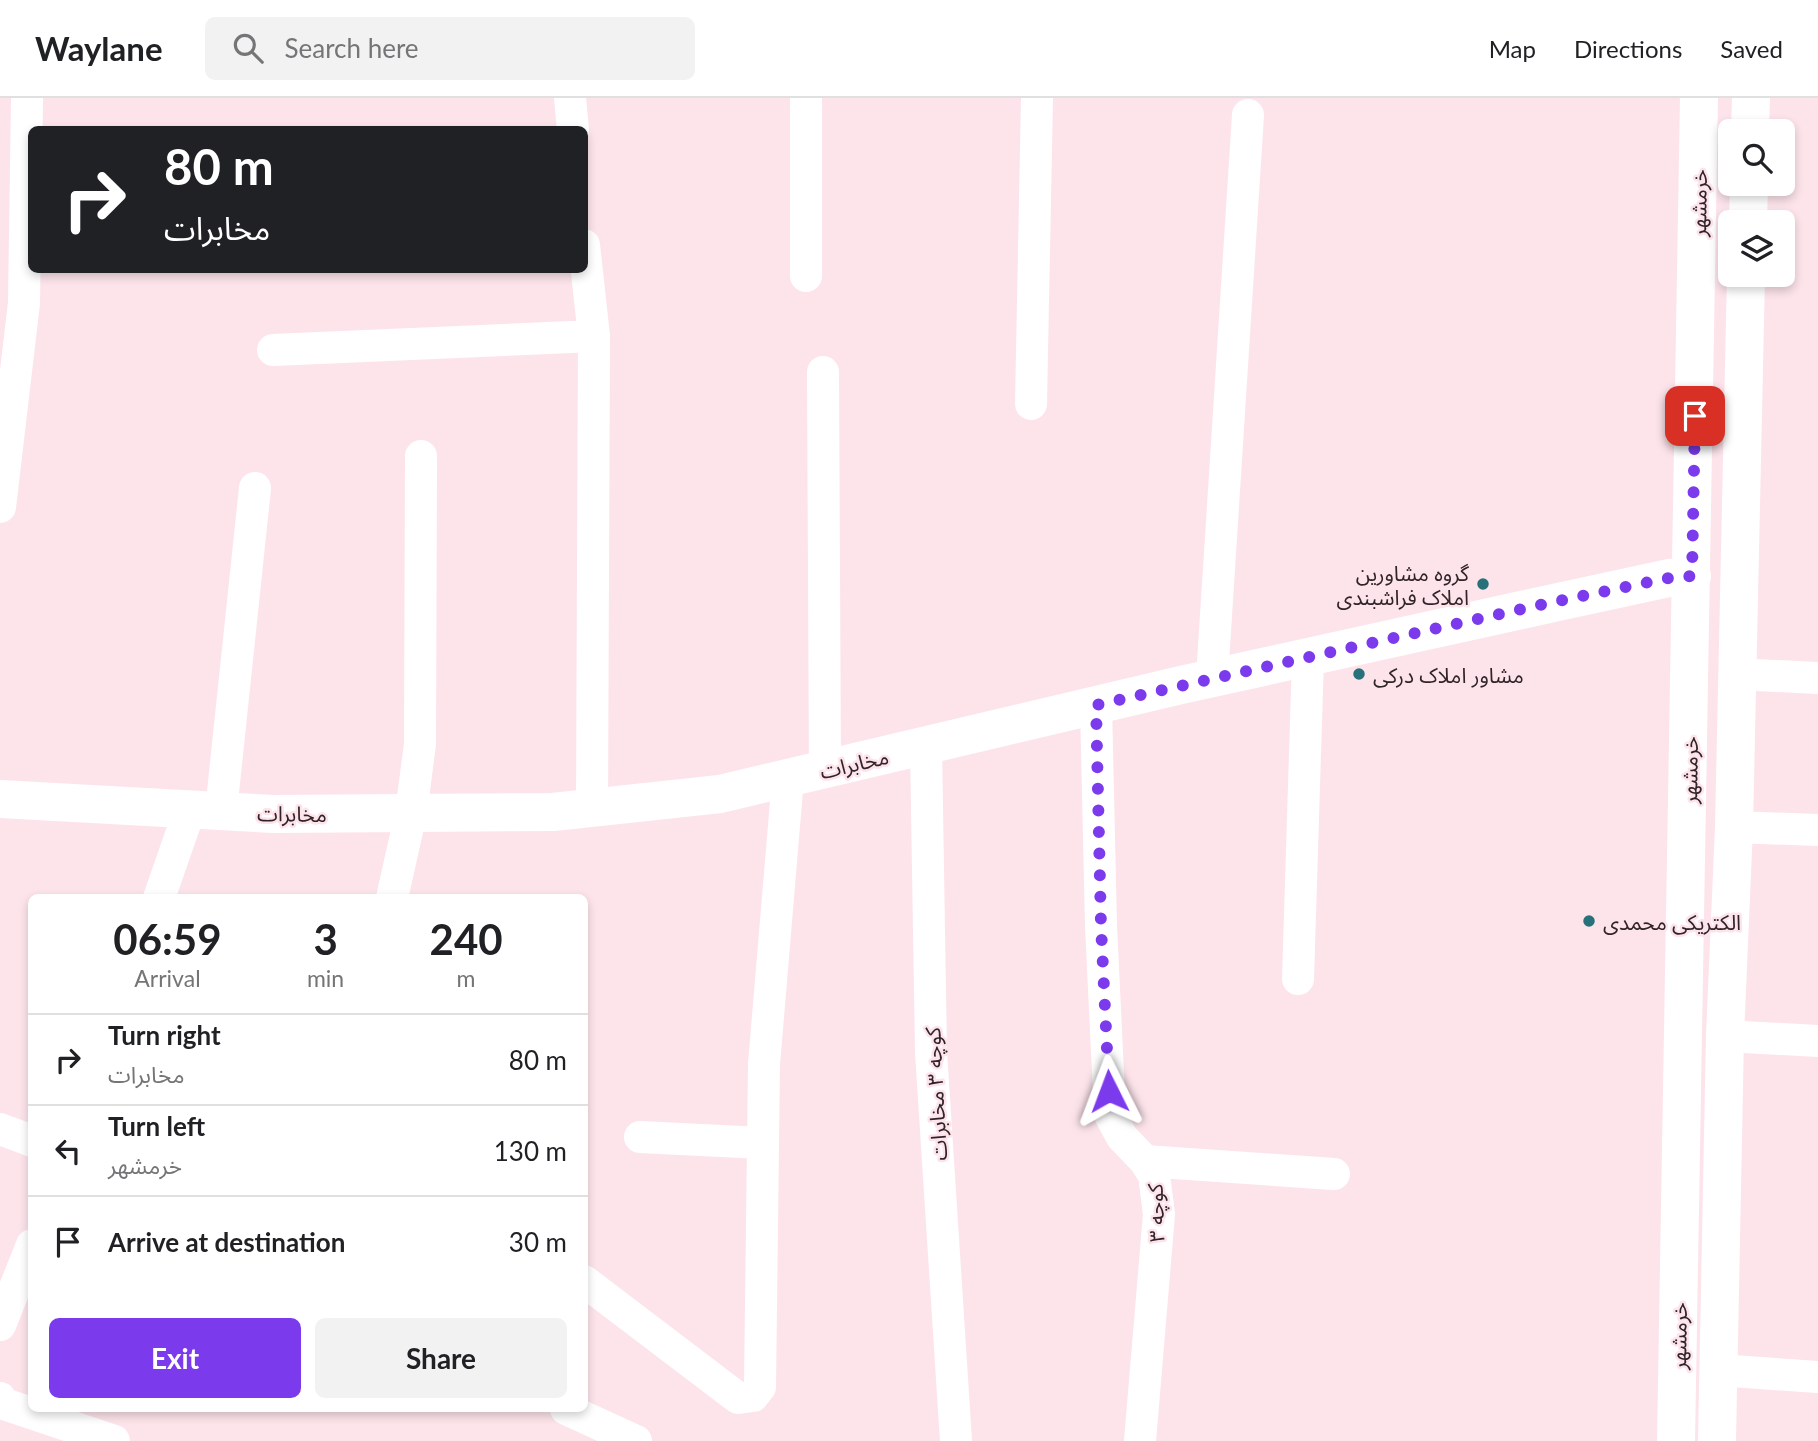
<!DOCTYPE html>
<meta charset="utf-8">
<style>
:root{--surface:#fff;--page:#f2f2f2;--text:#202124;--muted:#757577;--line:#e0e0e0;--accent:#7c3aed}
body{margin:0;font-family:Lato,"Noto Sans Arabic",sans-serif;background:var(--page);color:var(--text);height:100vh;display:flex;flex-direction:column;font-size:26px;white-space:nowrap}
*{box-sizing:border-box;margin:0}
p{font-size:23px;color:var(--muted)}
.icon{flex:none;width:38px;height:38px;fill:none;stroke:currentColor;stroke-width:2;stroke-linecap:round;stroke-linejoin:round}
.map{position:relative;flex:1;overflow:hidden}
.sheet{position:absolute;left:28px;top:796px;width:560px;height:518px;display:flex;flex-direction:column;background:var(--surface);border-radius:10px;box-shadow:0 4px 10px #0003}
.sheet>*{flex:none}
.hud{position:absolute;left:28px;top:28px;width:560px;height:147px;border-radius:10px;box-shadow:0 4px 10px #0003;background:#202124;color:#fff;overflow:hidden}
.buttons{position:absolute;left:1718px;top:21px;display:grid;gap:14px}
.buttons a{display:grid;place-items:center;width:77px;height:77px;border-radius:10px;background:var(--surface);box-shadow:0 4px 10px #0003;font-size:35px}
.pin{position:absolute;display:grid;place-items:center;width:60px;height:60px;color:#fff;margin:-30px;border-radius:14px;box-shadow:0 4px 10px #0006}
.me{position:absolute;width:77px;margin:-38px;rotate:357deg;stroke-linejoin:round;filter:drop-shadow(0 0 5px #0008)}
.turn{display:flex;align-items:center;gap:24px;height:147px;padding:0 21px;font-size:32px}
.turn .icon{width:91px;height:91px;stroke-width:2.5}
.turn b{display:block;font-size:49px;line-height:60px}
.eta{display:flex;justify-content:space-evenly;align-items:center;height:119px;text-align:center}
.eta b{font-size:42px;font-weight:700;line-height:49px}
.cta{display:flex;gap:14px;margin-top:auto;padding:14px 21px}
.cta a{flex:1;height:80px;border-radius:10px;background:var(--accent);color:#fff;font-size:28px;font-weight:700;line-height:80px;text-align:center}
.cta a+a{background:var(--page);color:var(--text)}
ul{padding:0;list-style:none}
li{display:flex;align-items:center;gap:21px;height:91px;padding:0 21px;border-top:2px solid var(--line)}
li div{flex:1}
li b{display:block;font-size:26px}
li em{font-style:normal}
header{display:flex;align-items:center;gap:42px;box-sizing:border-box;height:98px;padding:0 35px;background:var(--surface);border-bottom:2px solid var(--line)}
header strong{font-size:33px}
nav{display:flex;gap:38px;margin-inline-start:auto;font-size:24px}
.search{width:490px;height:63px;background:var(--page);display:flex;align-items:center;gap:18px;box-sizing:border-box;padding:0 24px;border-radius:10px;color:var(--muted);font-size:26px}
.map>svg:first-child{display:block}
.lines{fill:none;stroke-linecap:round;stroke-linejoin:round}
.street{stroke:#fff;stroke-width:32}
.secondary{stroke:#fff;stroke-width:38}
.route{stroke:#7c3aed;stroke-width:12;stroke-dasharray:0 21.6}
.poi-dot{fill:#28717a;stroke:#fde4eb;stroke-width:2.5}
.labels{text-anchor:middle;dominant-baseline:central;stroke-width:5;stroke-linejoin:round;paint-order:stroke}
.street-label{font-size:21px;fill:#302428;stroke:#fde4eb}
.poi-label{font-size:21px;fill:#302428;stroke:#fde4eb;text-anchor:start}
</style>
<header>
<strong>Waylane</strong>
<div class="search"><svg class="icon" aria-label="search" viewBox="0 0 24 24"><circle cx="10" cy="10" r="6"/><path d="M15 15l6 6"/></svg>Search here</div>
<nav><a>Map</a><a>Directions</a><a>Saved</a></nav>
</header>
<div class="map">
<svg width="1818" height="1343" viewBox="0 0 1818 1343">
<rect width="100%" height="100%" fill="#fde4eb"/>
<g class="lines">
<path class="street" d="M570,0L573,32
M806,0V178
M584,147L594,238L592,710
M273,252L594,238
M823,274L825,672
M1031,306L1037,0
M0,409L24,205L27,0
M1736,576L1818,580
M1212,580L1248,17
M1096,607L1101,828L1110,1017L1122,1039L1145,1063L1154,1077L1159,1116L1140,1343
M926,648L931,954L956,1343
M221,713L255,390
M1734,729L1818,732
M159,800L190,711
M392,800L411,715L420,646L421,358
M1298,881L1308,559
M1725,938L1818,943
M0,1031L32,1043
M640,1039L762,1045
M1145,1063L1334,1076
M584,1183L738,1300L753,1298L760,1289L764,966L788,680
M0,1227L32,1147
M1718,1272L1818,1279
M0,1300L4,1306L114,1343
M566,1311L636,1343"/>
<path class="secondary" d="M1750,33L1751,0
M1748,124L1749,86
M0,701L274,716L553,714L720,696L1181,587L1558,504L1669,480L1692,478
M1676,1343L1699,0
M1717,1343L1725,938L1734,729L1746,177"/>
</g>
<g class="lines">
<path class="route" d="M1109,993L1101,828L1096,607L1558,503L1669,480L1692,478L1695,318"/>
</g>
<g class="poi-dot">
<circle cx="1483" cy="486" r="7"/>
<circle cx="1359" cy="576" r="7"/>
<circle cx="1589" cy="823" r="7"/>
</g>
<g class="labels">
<g class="street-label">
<text transform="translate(1698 105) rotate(-89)">خرمشهر</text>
<text transform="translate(854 665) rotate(-13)">مخابرات</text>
<text transform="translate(1689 672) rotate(-89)">خرمشهر</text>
<text transform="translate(292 715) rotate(1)">مخابرات</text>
<text transform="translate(935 996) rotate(-93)">کوچه ۳ مخابرات</text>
<text transform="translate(1155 1115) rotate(-92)">کوچه ۳</text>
<text transform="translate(1678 1238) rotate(-89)">خرمشهر</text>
</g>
<g class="poi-label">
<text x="1469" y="474" text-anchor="end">گروه مشاورین<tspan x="1469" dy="24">املاک فراشبندی</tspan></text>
<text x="1373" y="576">مشاور املاک درکی</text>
<text x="1603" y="823">الکتریکی محمدی</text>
</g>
</g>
</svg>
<div class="buttons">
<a><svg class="icon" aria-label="search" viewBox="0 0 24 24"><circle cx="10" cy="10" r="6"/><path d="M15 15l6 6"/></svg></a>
<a><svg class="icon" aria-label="layers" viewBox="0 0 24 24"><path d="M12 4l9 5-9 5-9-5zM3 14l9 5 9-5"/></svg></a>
</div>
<div class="pin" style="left:1695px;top:318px;background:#d93025"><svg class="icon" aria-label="arrive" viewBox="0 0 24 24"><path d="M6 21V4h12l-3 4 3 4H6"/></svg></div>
<svg class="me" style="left:1109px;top:993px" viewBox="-20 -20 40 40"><path d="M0-17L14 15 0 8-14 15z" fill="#7c3aed" stroke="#fff" stroke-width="4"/></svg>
<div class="hud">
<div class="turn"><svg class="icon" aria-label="right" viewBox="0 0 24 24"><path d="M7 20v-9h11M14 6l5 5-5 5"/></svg><div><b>80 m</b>مخابرات</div></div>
</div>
<section class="sheet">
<div class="eta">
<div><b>06:59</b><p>Arrival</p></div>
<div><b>3</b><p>min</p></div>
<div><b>240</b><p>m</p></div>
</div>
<ul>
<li><svg class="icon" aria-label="right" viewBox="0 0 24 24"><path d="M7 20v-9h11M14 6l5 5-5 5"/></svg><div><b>Turn right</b><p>مخابرات</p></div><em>80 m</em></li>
<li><svg class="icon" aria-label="left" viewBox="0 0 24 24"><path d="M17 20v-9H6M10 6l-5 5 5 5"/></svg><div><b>Turn left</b><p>خرمشهر</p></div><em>130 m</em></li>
<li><svg class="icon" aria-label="arrive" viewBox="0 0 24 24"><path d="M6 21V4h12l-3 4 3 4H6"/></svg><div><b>Arrive at destination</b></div><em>30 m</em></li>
</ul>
<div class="cta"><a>Exit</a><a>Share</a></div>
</section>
</div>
